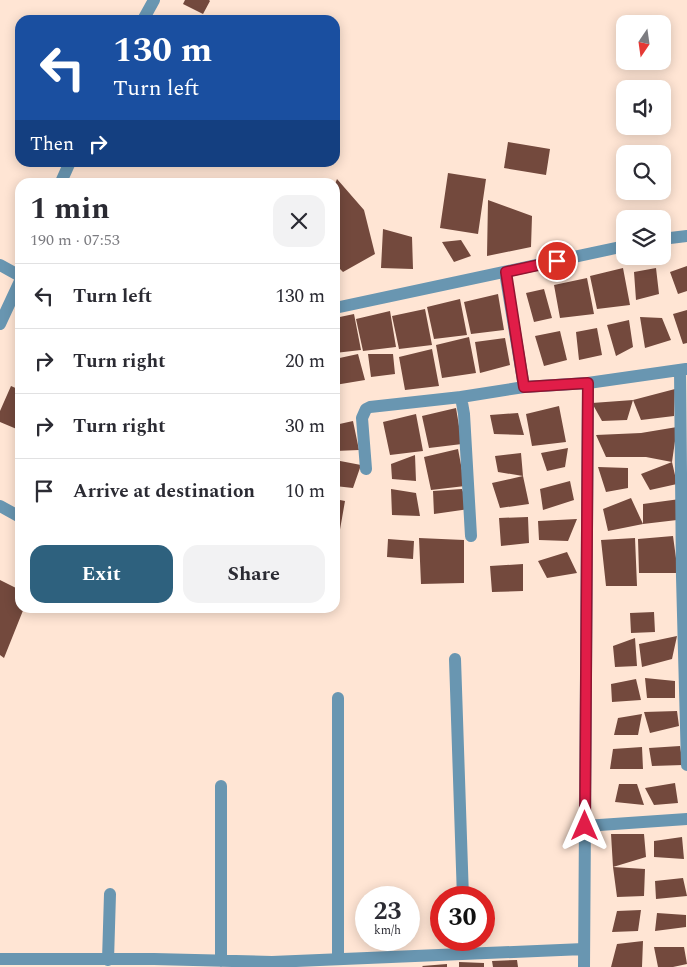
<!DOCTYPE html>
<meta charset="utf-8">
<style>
:root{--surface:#fff;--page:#f2f2f3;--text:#2b2b33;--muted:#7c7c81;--line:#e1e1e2;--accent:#2e617e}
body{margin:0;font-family:Spectral,serif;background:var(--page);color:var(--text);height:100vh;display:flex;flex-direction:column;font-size:19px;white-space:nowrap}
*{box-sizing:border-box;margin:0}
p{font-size:16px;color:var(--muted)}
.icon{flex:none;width:28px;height:28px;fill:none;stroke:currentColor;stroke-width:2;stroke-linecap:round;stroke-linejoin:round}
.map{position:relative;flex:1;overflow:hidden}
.details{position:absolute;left:15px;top:178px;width:325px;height:435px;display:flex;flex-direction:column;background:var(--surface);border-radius:15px;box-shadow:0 2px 12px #0003}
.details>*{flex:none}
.hud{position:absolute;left:15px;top:15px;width:325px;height:152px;border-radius:15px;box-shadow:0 2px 12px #0003;background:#1a4fa0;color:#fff;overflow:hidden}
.needle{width:32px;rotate:193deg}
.fabs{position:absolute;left:616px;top:15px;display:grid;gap:10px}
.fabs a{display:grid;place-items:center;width:55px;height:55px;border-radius:10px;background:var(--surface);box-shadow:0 2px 12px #0003;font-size:25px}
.speed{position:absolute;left:355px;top:886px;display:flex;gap:10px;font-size:25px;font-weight:700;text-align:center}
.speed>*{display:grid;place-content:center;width:65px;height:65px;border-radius:50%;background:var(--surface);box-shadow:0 2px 12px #0003;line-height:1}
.speed small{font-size:12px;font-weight:400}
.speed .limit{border:8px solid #d22;background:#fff;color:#111}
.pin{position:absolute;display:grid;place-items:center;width:42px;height:42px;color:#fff;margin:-21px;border:2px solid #fff;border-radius:50%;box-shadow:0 1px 5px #0007}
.me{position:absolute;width:55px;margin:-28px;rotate:0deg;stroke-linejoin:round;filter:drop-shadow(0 0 4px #0008)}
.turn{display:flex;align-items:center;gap:18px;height:105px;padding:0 15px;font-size:22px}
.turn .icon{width:65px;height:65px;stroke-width:2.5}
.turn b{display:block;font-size:35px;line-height:42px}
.then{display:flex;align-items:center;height:48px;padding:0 15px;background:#0003;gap:10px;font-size:19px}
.round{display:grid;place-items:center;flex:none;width:52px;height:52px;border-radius:15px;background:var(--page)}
.summary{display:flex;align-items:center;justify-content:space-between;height:85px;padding:0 15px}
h1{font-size:30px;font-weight:700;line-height:38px}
.action{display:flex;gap:10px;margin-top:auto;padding:10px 15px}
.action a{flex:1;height:58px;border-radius:15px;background:var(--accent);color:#fff;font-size:20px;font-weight:700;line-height:58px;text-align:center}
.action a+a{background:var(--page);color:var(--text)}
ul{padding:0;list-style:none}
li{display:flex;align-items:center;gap:15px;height:65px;padding:0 15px;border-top:1px solid var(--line)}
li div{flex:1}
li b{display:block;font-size:19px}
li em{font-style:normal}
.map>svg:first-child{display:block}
.building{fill:#73493d}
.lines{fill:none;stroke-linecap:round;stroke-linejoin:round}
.service{stroke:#6996b1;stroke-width:12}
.minor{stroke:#6996b1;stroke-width:12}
.route-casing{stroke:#92132f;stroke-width:12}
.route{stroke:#e11d48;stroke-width:9}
</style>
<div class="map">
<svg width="687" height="967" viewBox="0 0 687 967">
<rect width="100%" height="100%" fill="#ffe5d4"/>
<path class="building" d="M185,0H209L210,1L203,14L183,4Z
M508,142L550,149L546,175L504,168Z
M448,173L486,179L478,234L440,228Z
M337,179L364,210L375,254L343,272L335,264V184Z
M488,200L532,216L531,247L487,256Z
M383,229L412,237L413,269L381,268Z
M461,240L471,256L454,262L442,242Z
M687,266V291L678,294L670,272Z
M623,268L630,305L597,309L590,276Z
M656,268L659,294L636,300L634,272Z
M587,278L594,314L560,318L554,285Z
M544,289L552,318L534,322L526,293Z
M498,294L504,330L471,334L464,302Z
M460,299L467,335L434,339L427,307Z
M425,309L432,345L399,349L392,316Z
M687,310V343L683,344L673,314Z
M390,311L396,347L363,351L356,319Z
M354,314L361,350L335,353V318Z
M640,317L662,318L671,340L645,348Z
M629,320L633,347L616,356L607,325Z
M597,328L602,355L579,360L576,332Z
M560,331L567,360L544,366L535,336Z
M469,337L476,373L442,378L436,345Z
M505,338L510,365L480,373L475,342Z
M432,349L439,386L405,390L399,357Z
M358,354L365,380L335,385V359Z
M368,354H393L395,374L371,377Z
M11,386L20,390L19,430L0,422V411Z
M675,389L674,416L641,420L633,400Z
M633,400L627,420L602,421L592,403Z
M559,406L566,442L532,446L526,414Z
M456,408L462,444L429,448L422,416Z
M518,413L524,435L494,434L490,415Z
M416,414L423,451L390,455L383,422Z
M353,421L359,450L335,451V425Z
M677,427L672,462L646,457H606L596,435L641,433Z
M568,448L565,467L547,471L541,453Z
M458,449L465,486L431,490L424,457Z
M521,453L523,476L498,472L495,456Z
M415,455L416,481L392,479L391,464Z
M335,460L361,465L353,488L335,486Z
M672,462L677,484L650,490L641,474Z
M598,467L628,468V488L606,492Z
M523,476L529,504L500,508L492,483Z
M570,481L574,500L543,510L540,489Z
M391,489L416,493L420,516L392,515Z
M462,489L469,509L434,514L433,491Z
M631,498L643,524L608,531L603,509Z
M335,499L345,501L338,541H335Z
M680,499L677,520L643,524V504Z
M528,517L529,543L501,546L499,518Z
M577,519L568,541L539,540L538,521Z
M673,536L678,573H639L638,539Z
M419,538L464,540V583L421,584Z
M635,538L637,586H606L601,540Z
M388,539L414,541L413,559L387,557Z
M567,552L577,573L547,578L538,561Z
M523,564V591L492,592L490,566Z
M0,580L20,590V608H24L4,658L0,655Z
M654,612L655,632L631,633L630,613Z
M677,636L672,659L642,667L639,644Z
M635,638L637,666L615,667L613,646Z
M645,678L675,681V698H647Z
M636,679L641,700L612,702L611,684Z
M677,711L679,726L650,733L644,712Z
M642,714L638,735H614L618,718Z
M680,746L683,765L652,766L649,748Z
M642,747L643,769H610L613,749Z
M675,783L678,803L654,805L645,788Z
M619,784H637L644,805L615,802Z
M611,834H644L646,857L613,867Z
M682,837L684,859L654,857V841Z
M613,867L645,869L644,896L617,897Z
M683,878L687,896L656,899L655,881Z
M641,910L638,931L612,932L617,911Z
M657,913L686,915V927L655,931Z
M643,941L642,967H611L617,944Z
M654,947H684L687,964L673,967H658Z
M517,960L518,967H493L492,961Z
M459,962L484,963V967H459Z
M447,964V967H423L422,966Z"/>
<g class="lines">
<path class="service" d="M0,506L20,517"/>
<path class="minor" d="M143,20L154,0
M61,182L70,162
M662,239L687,236
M0,265L20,276
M505,272L524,387
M335,308L625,246
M0,324L20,281
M680,370L682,577L687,765
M461,397L464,414L471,536
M366,469L362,418L366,409L370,407L461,397L524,387L588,383L686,369
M455,659L463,898
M221,786V961
M585,826L687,819
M464,940L465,954
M0,959H154L272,962L584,949
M338,959V698
M108,960L110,894
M584,967L588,383"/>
</g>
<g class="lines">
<defs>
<path id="route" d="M557,261L506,272L524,387L588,383L585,826"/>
</defs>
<use href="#route" class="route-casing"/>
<use href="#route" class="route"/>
</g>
</svg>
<div class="fabs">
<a><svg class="needle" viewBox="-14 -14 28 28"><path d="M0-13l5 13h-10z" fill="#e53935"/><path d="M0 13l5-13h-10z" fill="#7c7c81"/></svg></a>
<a><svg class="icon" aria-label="sound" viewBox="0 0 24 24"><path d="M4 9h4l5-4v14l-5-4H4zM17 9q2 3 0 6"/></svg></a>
<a><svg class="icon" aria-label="search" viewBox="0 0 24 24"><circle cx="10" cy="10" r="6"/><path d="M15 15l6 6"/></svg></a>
<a><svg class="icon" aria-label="layers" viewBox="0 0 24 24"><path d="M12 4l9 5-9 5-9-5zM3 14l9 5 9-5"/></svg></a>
</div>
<div class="speed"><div>23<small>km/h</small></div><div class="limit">30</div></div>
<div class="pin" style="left:557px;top:261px;background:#d93025"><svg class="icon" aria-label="arrive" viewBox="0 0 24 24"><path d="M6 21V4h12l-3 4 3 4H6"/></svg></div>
<svg class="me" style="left:585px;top:826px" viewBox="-20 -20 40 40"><path d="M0-17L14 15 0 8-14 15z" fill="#e11d48" stroke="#fff" stroke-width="4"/></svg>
<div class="hud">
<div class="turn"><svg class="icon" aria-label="left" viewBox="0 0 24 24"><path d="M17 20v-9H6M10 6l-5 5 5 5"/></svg><div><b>130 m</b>Turn left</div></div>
<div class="then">Then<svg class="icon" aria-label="right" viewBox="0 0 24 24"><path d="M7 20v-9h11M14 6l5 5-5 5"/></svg></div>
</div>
<section class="details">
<div class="summary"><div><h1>1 min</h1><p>190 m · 07:53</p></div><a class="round"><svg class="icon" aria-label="close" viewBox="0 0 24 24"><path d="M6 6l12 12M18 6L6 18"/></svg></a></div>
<ul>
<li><svg class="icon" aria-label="left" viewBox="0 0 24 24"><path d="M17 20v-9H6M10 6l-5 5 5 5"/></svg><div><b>Turn left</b></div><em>130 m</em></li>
<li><svg class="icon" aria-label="right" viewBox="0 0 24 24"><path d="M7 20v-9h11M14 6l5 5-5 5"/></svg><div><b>Turn right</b></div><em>20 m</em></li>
<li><svg class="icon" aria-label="right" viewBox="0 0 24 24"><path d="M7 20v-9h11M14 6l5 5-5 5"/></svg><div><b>Turn right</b></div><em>30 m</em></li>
<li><svg class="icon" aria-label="arrive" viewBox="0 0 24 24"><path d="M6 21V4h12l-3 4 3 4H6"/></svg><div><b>Arrive at destination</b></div><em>10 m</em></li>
</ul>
<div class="action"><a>Exit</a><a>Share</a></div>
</section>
</div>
